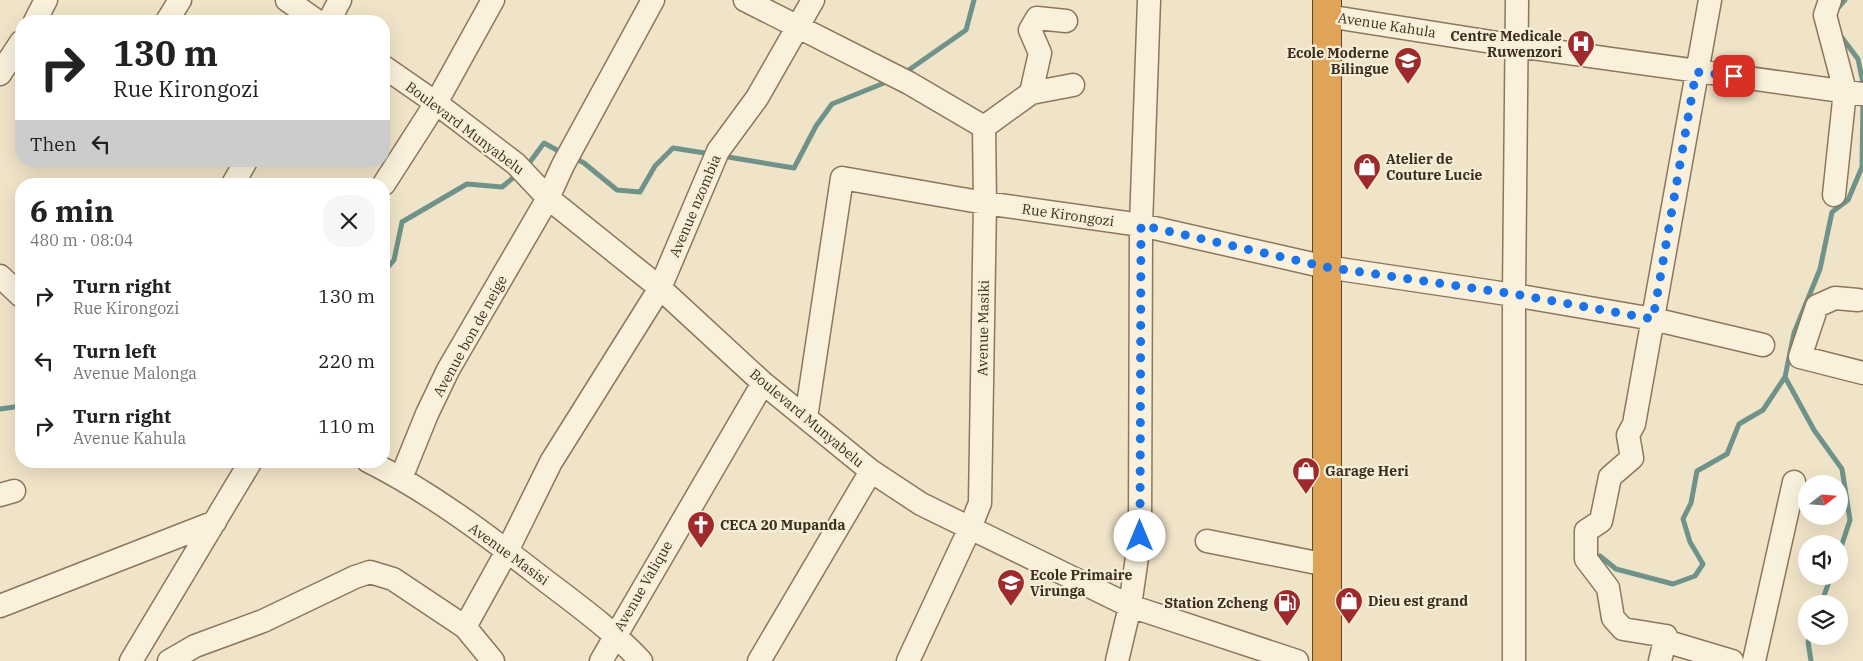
<!DOCTYPE html>
<meta charset="utf-8">
<style>
:root{--surface:#fff;--page:#f6f6f6;--text:#222;--muted:#767676}
body{margin:0;font-family:"IBM Plex Serif",serif;background:var(--page);color:var(--text);height:100vh;display:flex;flex-direction:column;font-size:19px;white-space:nowrap}
*{box-sizing:border-box;margin:0}
p{font-size:16px;color:var(--muted)}
.icon{flex:none;width:28px;height:28px;fill:none;stroke:currentColor;stroke-width:2;stroke-linecap:round;stroke-linejoin:round}
.map{position:relative;flex:1;overflow:hidden}
.panel{position:absolute;left:15px;top:178px;width:375px;height:290px;display:flex;flex-direction:column;background:var(--surface);border-radius:20px;box-shadow:0 5px 20px #0002}
.panel>*{flex:none}
.top-card{position:absolute;left:15px;top:15px;width:375px;height:152px;border-radius:20px;box-shadow:0 5px 20px #0002;background:#fff;color:var(--text);overflow:hidden}
.needle{width:32px;rotate:73deg}
.fabs{position:absolute;left:1798px;top:475px;display:grid;gap:10px}
.fabs a{display:grid;place-items:center;width:50px;height:50px;border-radius:50%;background:var(--surface);box-shadow:0 5px 20px #0002;font-size:25px}
.pin{position:absolute;display:grid;place-items:center;width:42px;height:42px;color:#fff;margin:-21px;border-radius:10px;box-shadow:0 2px 8px #0006}
.me{position:absolute;width:55px;margin:-28px;rotate:0deg;stroke-linejoin:round;filter:drop-shadow(0 0 4px #0008)}
.turn{display:flex;align-items:center;gap:18px;height:105px;padding:0 15px;font-size:22px}
.turn .icon{width:65px;height:65px;stroke-width:2.5}
.turn b{display:block;font-size:35px;line-height:42px}
.then{display:flex;align-items:center;height:48px;padding:0 15px;background:#0003;gap:10px;font-size:19px}
.round{display:grid;place-items:center;flex:none;width:52px;height:52px;border-radius:20px;background:var(--page)}
.summary{display:flex;align-items:center;justify-content:space-between;height:85px;padding:0 15px}
h1{font-size:30px;font-weight:700;line-height:38px}
ul{padding:0;list-style:none}
li{display:flex;align-items:center;gap:15px;height:65px;padding:0 15px}
li div{flex:1}
li b{display:block;font-size:19px}
li em{font-style:normal}
.map>svg:first-child{display:block}
.lines{fill:none;stroke-linecap:round;stroke-linejoin:round}
.stream{stroke:#6f938a;stroke-width:5}
.minor-casing{stroke:#8d765c;stroke-width:25}
.highway-casing{stroke:#5b4430;stroke-width:30}
.minor{stroke:#faf1dc;stroke-width:22}
.highway{stroke:#e0a458;stroke-width:28}
.route{stroke:#1a73e8;stroke-width:9;stroke-dasharray:0 16.2}
.labels{text-anchor:middle;dominant-baseline:central;stroke-width:4.5;stroke-linejoin:round;paint-order:stroke}
.street-label{font-size:14px;fill:#3d2e20;stroke:#f7eed8}
.poi-label{font-size:14px;font-weight:bold;fill:#3d2e20;stroke:#f7eed8;text-anchor:start}
</style>
<div class="map">
<svg width="1863" height="661" viewBox="0 0 1863 661">
<rect width="100%" height="100%" fill="#f0e4c8"/>
<g class="lines">
<path class="stream" d="M1836,10L1845,0
M1840,35L1858,59L1863,83
M903,74L966,30L974,0
M722,156L794,168L816,126L832,104L889,81
M574,158L584,163L617,190L640,192L655,166L673,148L711,154
M527,166L544,143L564,154
M384,272L394,260L402,222L467,184L502,187L519,173
M0,409L21,406
M1839,553L1850,520L1842,469L1814,430L1785,377L1794,333L1820,269L1832,212L1848,200L1862,167L1863,102
M1600,556L1616,569L1673,584L1695,576L1703,564L1690,542L1683,519L1691,503L1697,471L1727,454L1739,424L1763,410L1785,377
M1821,604L1831,576
M1810,636L1808,642L1811,661"/>
<defs>
<path id="minor" d="M287,0L317,21
M745,0L909,83L984,127
M1830,0L1825,15L1845,91L1834,195
M1327,16L1517,46L1863,94
M35,21L46,0
M167,21L180,0
M329,21L340,0
M384,67L436,103L516,164L548,198L660,288L763,383L871,471L921,504L1130,606L1297,661
M0,74L21,42
M1031,93L1040,53L1030,30L1037,18L1066,21
M984,127L1031,93L1073,85
M233,184L246,161
M384,184L436,103L493,0
M0,276L21,296
M1858,300L1835,298L1817,306L1800,357L1863,373
M806,418L842,178L985,203L1141,225L1326,267L1514,295L1653,319L1763,345
M368,461C430,492 487,535 542,578C576,604 611,629 641,661
M401,478L427,414L448,370L548,198L563,165L653,0
M0,495L14,491
M1207,541L1327,565
M0,606L215,522
M465,627L507,551L551,462L660,288L718,151L757,98L813,0
M1665,641L1732,661
M131,661L251,461
M169,661L195,646L263,621L355,577L370,572L393,579L465,627L493,661
M601,661L763,383
M759,661L871,471
M908,661L970,528L980,503L985,203L984,127
M1117,661L1130,606L1140,536L1141,225L1149,0
M1514,661V295L1517,0
M1660,661L1666,636L1623,629L1613,618L1608,588L1586,559V531L1601,521L1610,477L1632,458L1628,435L1634,424L1710,0
M1754,661L1794,482"/>
<path id="highway" d="M1327,0V661"/>
</defs>
<use href="#minor" class="minor-casing"/>
<use href="#highway" class="highway-casing"/>
<use href="#minor" class="minor"/>
<use href="#highway" class="highway"/>
</g>
<g class="lines">
<path class="route" d="M1140,536L1141,225L1326,267L1514,294L1653,319L1696,72L1734,76"/>
</g>
<defs>
<symbol id="hospital-pin" viewBox="-11 -11 22 30"><path d="M0 17L-7.5 6A9.5 9.5 0 1 1 7.5 6Z" fill="#9e2a2b" stroke="#f7eed8"/><path d="M-5-5h3v3.5h4V-5h3V5h-3V1.5h-4V5h-3Z" fill="#fff"/></symbol>
<symbol id="school-pin" viewBox="-11 -11 22 30"><path d="M0 17L-7.5 6A9.5 9.5 0 1 1 7.5 6Z" fill="#9e2a2b" stroke="#f7eed8"/><path d="M0-5L7-2L0 1L-7-2ZM-4 1L0 2.5L4 1V4Q0 6-4 4Z" fill="#fff"/></symbol>
<symbol id="shop-pin" viewBox="-11 -11 22 30"><path d="M0 17L-7.5 6A9.5 9.5 0 1 1 7.5 6Z" fill="#9e2a2b" stroke="#f7eed8"/><path d="M-5-2.5h2.3a2.7 3.5 0 0 1 5.4 0H5L5.5 6h-11ZM-1.5-2.5h3a1.5 2.3 0 0 0-3 0Z" fill="#fff"/></symbol>
<symbol id="church-pin" viewBox="-11 -11 22 30"><path d="M0 17L-7.5 6A9.5 9.5 0 1 1 7.5 6Z" fill="#9e2a2b" stroke="#f7eed8"/><path d="M-1.2-6h2.4v3.5h3.3v2.4h-3.3V6h-2.4V-.1h-3.3v-2.4h3.3Z" fill="#fff"/></symbol>
<symbol id="fuel-pin" viewBox="-11 -11 22 30"><path d="M0 17L-7.5 6A9.5 9.5 0 1 1 7.5 6Z" fill="#9e2a2b" stroke="#f7eed8"/><path d="M-5.5-6h7V0h2V4h1.3V-2.5L3-4.5l.8-.8L6-3V5H2.5V1h-1V6h-7ZM-4.2-4.7v3.2H.2V-4.7Z" fill="#fff"/></symbol>
</defs>
<g fill-rule="evenodd">
<use href="#hospital-pin" x="1565" y="28" width="32" height="43"/>
<use href="#school-pin" x="1392" y="45" width="32" height="43"/>
<use href="#shop-pin" x="1351" y="151" width="32" height="43"/>
<use href="#shop-pin" x="1290" y="455" width="32" height="43"/>
<use href="#church-pin" x="685" y="509" width="32" height="43"/>
<use href="#school-pin" x="995" y="567" width="32" height="43"/>
<use href="#shop-pin" x="1333" y="585" width="32" height="43"/>
<use href="#fuel-pin" x="1271" y="587" width="32" height="43"/>
</g>
<g class="labels">
<g class="street-label">
<text transform="translate(1387 25) rotate(9)">Avenue Kahula</text>
<text transform="translate(465 128) rotate(37)">Boulevard Munyabelu</text>
<text transform="translate(695 206) rotate(-67)">Avenue nzombia</text>
<text transform="translate(1068 215) rotate(8)">Rue Kirongozi</text>
<text transform="translate(983 328) rotate(-89)">Avenue Masiki</text>
<text transform="translate(470 336) rotate(-61)">Avenue bon de neige</text>
<text transform="translate(807 418) rotate(40)">Boulevard Munyabelu</text>
<text transform="translate(509 554) rotate(36)">Avenue Masisi</text>
<text transform="translate(643 586) rotate(-60)">Avenue Valique</text>
</g>
<g class="poi-label">
<text x="1562" y="36" text-anchor="end">Centre Medicale<tspan x="1562" dy="16">Ruwenzori</tspan></text>
<text x="1389" y="53" text-anchor="end">Ecole Moderne<tspan x="1389" dy="16">Bilingue</tspan></text>
<text x="1386" y="159">Atelier de<tspan x="1386" dy="16">Couture Lucie</tspan></text>
<text x="1325" y="471">Garage Heri</text>
<text x="720" y="525">CECA 20 Mupanda</text>
<text x="1030" y="575">Ecole Primaire<tspan x="1030" dy="16">Virunga</tspan></text>
<text x="1368" y="601">Dieu est grand</text>
<text x="1268" y="603" text-anchor="end">Station Zcheng</text>
</g>
</g>
</svg>
<div class="fabs">
<a><svg class="needle" viewBox="-14 -14 28 28"><path d="M0-13l5 13h-10z" fill="#e53935"/><path d="M0 13l5-13h-10z" fill="#767676"/></svg></a>
<a><svg class="icon" aria-label="sound" viewBox="0 0 24 24"><path d="M4 9h4l5-4v14l-5-4H4zM17 9q2 3 0 6"/></svg></a>
<a><svg class="icon" aria-label="layers" viewBox="0 0 24 24"><path d="M12 4l9 5-9 5-9-5zM3 14l9 5 9-5"/></svg></a>
</div>
<div class="pin" style="left:1734px;top:76px;background:#d93025"><svg class="icon" aria-label="arrive" viewBox="0 0 24 24"><path d="M6 21V4h12l-3 4 3 4H6"/></svg></div>
<svg class="me" style="left:1140px;top:536px" viewBox="-20 -20 40 40"><circle r="19" fill="#fff"/><path d="M0-13L10 11 0 6-10 11z" fill="#1a73e8"/></svg>
<div class="top-card">
<div class="turn"><svg class="icon" aria-label="right" viewBox="0 0 24 24"><path d="M7 20v-9h11M14 6l5 5-5 5"/></svg><div><b>130 m</b>Rue Kirongozi</div></div>
<div class="then">Then<svg class="icon" aria-label="left" viewBox="0 0 24 24"><path d="M17 20v-9H6M10 6l-5 5 5 5"/></svg></div>
</div>
<section class="panel">
<div class="summary"><div><h1>6 min</h1><p>480 m · 08:04</p></div><a class="round"><svg class="icon" aria-label="close" viewBox="0 0 24 24"><path d="M6 6l12 12M18 6L6 18"/></svg></a></div>
<ul>
<li><svg class="icon" aria-label="right" viewBox="0 0 24 24"><path d="M7 20v-9h11M14 6l5 5-5 5"/></svg><div><b>Turn right</b><p>Rue Kirongozi</p></div><em>130 m</em></li>
<li><svg class="icon" aria-label="left" viewBox="0 0 24 24"><path d="M17 20v-9H6M10 6l-5 5 5 5"/></svg><div><b>Turn left</b><p>Avenue Malonga</p></div><em>220 m</em></li>
<li><svg class="icon" aria-label="right" viewBox="0 0 24 24"><path d="M7 20v-9h11M14 6l5 5-5 5"/></svg><div><b>Turn right</b><p>Avenue Kahula</p></div><em>110 m</em></li>
</ul>
</section>
</div>
